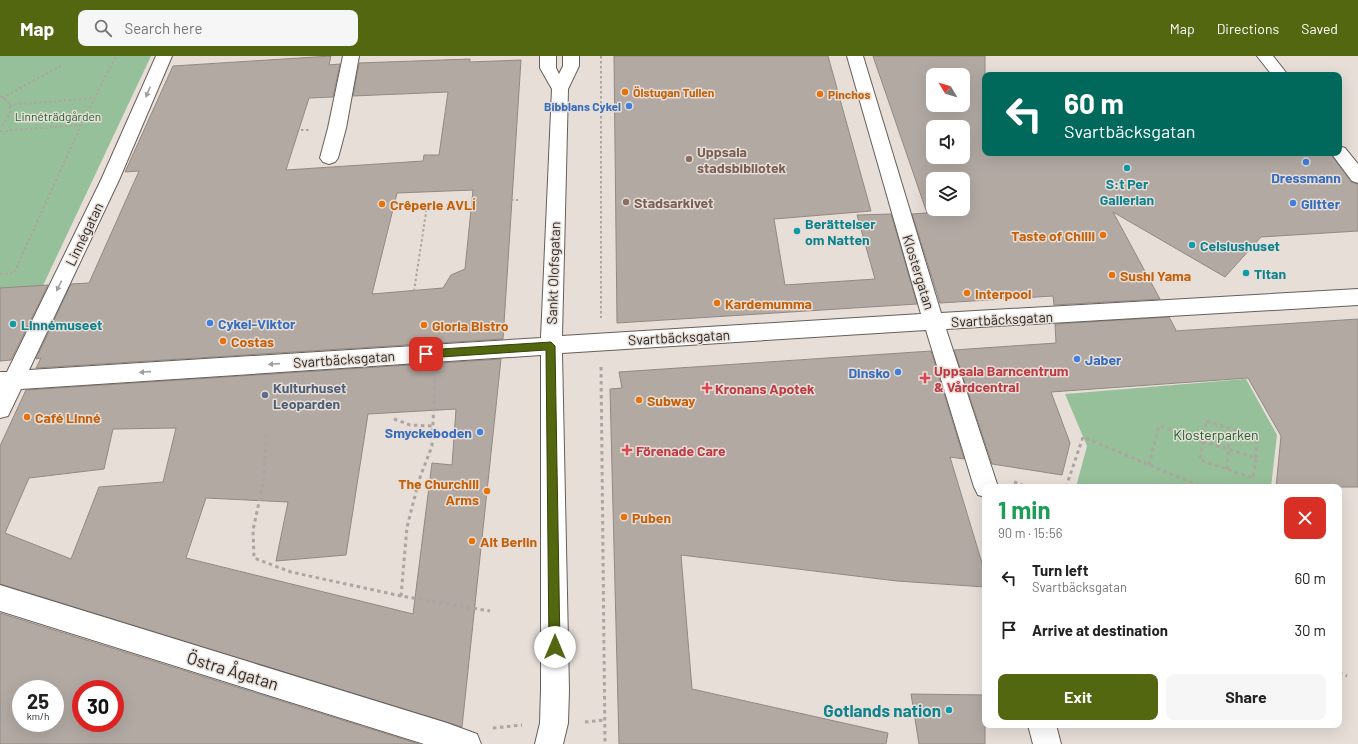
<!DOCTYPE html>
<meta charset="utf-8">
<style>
:root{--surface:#fff;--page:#f6f6f6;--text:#222;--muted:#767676;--accent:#536610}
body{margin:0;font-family:Barlow,sans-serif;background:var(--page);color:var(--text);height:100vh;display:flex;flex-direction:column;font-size:15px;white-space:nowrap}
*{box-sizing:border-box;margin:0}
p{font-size:13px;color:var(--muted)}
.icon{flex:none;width:22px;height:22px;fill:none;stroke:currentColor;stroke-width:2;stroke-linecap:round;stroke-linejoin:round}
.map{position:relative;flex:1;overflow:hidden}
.sheet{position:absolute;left:982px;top:428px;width:360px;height:244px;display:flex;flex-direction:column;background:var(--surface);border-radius:8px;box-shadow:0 4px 16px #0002}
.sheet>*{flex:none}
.hud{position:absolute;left:982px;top:16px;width:360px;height:84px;border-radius:8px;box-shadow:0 4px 16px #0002;background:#00695c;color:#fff;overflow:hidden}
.needle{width:26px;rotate:308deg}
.fabs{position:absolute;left:926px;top:12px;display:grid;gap:8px}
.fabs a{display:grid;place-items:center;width:44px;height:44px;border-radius:8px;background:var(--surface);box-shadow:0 4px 16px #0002;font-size:20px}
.speed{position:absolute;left:12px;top:624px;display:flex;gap:8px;font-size:20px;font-weight:700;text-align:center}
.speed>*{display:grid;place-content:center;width:52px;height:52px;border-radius:50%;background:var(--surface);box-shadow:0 4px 16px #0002;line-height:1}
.speed small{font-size:10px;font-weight:400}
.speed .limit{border:6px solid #d22;background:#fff;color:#111}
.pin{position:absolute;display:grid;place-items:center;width:34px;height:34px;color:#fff;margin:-17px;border-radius:8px;box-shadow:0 2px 6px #0006}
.me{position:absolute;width:44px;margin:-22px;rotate:0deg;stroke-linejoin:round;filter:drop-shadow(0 0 3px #0008)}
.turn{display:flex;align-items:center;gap:14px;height:84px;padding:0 16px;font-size:18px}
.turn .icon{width:52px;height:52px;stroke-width:2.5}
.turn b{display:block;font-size:28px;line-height:34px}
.round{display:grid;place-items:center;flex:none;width:42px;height:42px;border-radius:8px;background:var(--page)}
.headline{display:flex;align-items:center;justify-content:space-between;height:68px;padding:0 16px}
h1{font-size:24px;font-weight:700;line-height:30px;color:#1e9e55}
.primary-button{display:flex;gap:8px;margin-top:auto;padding:8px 16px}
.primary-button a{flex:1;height:46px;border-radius:8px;background:var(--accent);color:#fff;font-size:16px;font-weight:700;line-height:46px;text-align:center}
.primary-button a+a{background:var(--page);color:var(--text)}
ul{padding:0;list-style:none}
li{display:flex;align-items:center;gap:12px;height:52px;padding:0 16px}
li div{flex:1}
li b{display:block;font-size:15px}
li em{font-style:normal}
header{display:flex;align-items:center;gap:24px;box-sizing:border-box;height:56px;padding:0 20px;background:var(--accent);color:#fff}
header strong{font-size:19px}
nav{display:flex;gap:22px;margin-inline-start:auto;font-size:14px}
.search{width:280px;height:36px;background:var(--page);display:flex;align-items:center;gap:10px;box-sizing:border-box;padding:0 14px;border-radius:8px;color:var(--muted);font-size:15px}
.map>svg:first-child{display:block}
.green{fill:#96c099}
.building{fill:#b2a9a3;stroke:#928983;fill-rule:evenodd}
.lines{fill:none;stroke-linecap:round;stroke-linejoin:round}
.minor-casing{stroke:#665e59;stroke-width:2}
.path-far1{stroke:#aca5a0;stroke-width:2;stroke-dasharray:2.5 2.5;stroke-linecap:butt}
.path{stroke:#aca5a0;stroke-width:3;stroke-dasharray:3.5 3.5;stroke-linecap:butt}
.minor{fill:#fff;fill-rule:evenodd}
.oneway{fill:#a19f9e}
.route{fill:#536610;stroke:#36420a}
.food-dot{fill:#e8710a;stroke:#e7ded8;stroke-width:1.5}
.shop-dot{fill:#3f7fe0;stroke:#e7ded8;stroke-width:1.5}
.education-dot{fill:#8d6e63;stroke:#e7ded8;stroke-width:1.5}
.culture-dot{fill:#0f9aa8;stroke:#e7ded8;stroke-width:1.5}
.health-dot{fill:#e0444e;stroke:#e7ded8;stroke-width:1.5}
.service-dot{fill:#5c6f8a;stroke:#e7ded8;stroke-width:1.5}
.labels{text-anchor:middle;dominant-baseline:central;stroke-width:3;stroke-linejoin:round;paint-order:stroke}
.far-food-label{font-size:12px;font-weight:bold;fill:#c56008;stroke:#e7ded8;text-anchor:start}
.far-shop-label{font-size:12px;font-weight:bold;fill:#366cbe;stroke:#e7ded8;text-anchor:end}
.far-park-label{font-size:12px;fill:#1c642b;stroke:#e7ded8}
.education-label{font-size:14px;font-weight:bold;fill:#785e54;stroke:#e7ded8;text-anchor:start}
.shop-label{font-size:14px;font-weight:bold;fill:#366cbe;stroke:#e7ded8;text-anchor:start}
.culture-label{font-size:14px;font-weight:bold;fill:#0d838f;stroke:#e7ded8;text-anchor:start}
.food-label{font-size:14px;font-weight:bold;fill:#c56008;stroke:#e7ded8;text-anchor:start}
.street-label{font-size:14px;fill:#2e2a28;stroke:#e7ded8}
.health-label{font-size:14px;font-weight:bold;fill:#be3a42;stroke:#e7ded8;text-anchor:start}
.service-label{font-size:14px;font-weight:bold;fill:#4e5e75;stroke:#e7ded8;text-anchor:start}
.park-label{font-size:14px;fill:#1c642b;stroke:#e7ded8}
.near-street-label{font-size:17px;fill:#2e2a28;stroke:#e7ded8}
.near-culture-label{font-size:17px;font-weight:bold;fill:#0d838f;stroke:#e7ded8;text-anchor:end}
</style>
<header>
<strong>Map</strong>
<div class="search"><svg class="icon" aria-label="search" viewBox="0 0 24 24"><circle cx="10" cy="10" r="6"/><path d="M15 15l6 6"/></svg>Search here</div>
<nav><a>Map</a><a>Directions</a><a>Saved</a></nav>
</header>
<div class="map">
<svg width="1358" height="688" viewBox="0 0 1358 688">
<rect width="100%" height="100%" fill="#e7ded8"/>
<path class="green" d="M0,0H151L8,304L0,305Z
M1246,323L1277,379L1271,431H1076L1087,390L1065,338Z"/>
<path class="building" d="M331,0L329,9L340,8L333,41L309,42L286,114L423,105L424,99H439L448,36L353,40L359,7L470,3V6L521,4L503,283L36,312L41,302L36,303L71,228L89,227L139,115L125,116L173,10ZM473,134L465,213L451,219L443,232L372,238L397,137Z
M614,0H828L871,155L774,163L785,229L875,223L857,159L891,158L917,248L617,267Z
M873,0H985V97H1330L1351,126L1358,128V175L1261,181L1225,221L1113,156L1160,243L1054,249L1053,240L940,247L912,158L927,157ZM933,19H963V49H933ZM933,71H963V101H933ZM933,123H963V153H933Z
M48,229L11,304L0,305V232Z
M1169,261L1176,274L1175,275L1358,263V431H1276L1281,380L1248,322L1051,336L1070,387L1062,419L992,408L954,294L1056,287L1055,268Z
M931,295L964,403L950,401L985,517V531L897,525L681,499L692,633L888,677L886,688H619L610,333L622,332L619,316Z
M501,303L462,671L0,528V390L26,334ZM456,353L452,409L432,407L413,558L186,502L206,442L288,446L276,505L346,499L368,358ZM176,372L163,426L99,431L71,503L5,477L29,422L104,413L113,373Z
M0,557L419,688H0ZM21,633H55V667H21ZM81,633H115V667H81Z
M911,638L985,639V688H919Z"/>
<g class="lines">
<defs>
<path id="minor" d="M156,0H172L119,124L29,314L541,282L552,33L540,12V0H556V12L559,18L563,10V0H579V10L568,33L562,280L921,258L847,0H863L941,257L1358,233V249L946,273L998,431H985V441L978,439L974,431L926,274L562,297L569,634L568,667L563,688H535L540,667L541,634V299L21,333L8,360L0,362V316H7L101,124Z
M343,0H359L346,72L338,102L335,106L329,108L323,106L320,102L328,72Z
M1257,0H1273L1288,19H1272Z
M1339,90L1345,92L1358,108V127L1352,125L1331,97H1339Z
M0,529L447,667L477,678L481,688H424L0,555Z
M1028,669H1056L1061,688H1033Z"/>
</defs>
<use href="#minor" class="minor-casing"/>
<path class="path-far1" d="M601,0V262
M0,40L8,45L11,55L4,68L0,71
M2,42L62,9
M9,49L96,42
M296,74H310
M0,75L81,69
M511,144H518
M0,218L14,217L81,69L116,0
M414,235L427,150L471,148"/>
<path class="path" d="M601,311L605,688
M394,363L410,369L432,370
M266,379L264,423L253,474L254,502L291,516L401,540L490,555
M1203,385L1256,402
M1203,385L1200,404L1253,422L1256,402
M1203,385L1206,365L1257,381L1256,402
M1149,409L1159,370L1203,385
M1227,413L1230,373
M1014,426L1027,431
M1066,431L1083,381L1202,431
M1185,431L1186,424
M401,540L407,471L419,424L432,390L435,322
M1339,617L1347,620
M585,666L605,664
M493,672L522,669"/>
<use href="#minor" class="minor"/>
</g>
<defs><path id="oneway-solid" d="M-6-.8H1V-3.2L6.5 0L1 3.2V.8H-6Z"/></defs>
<g class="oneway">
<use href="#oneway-solid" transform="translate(148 36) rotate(113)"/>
<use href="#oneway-solid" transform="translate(59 230) rotate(116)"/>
<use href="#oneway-solid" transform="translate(274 308) rotate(176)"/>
<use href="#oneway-solid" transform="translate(145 316) rotate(176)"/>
</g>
<path class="route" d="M551,286L555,290L560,591L559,594L555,596L551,594L549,591L546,294L426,302L422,298L426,294Z"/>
<g class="food-dot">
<circle cx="625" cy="36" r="4"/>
<circle cx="820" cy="38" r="4"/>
<circle cx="382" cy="148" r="4"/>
<circle cx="1103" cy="179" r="4"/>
<circle cx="1112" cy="219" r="4"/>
<circle cx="967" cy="237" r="4"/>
<circle cx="717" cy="247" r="4"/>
<circle cx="424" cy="269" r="4"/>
<circle cx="223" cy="285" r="4"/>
<circle cx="639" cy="344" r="4"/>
<circle cx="27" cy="361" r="4"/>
<circle cx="487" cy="435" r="4"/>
<circle cx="624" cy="461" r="4"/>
<circle cx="472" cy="485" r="4"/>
</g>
<g class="shop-dot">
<circle cx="629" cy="50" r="4"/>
<circle cx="1306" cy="106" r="4"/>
<circle cx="1293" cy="147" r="4"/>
<circle cx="210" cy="267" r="4"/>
<circle cx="1077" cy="303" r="4"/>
<circle cx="898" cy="316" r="4"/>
<circle cx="480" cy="376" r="4"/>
</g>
<g class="education-dot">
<circle cx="689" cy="103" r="4"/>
<circle cx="626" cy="146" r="4"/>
</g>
<g class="culture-dot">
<circle cx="1127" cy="112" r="4"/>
<circle cx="797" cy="175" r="4"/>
<circle cx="1192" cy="189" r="4"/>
<circle cx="1246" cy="217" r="4"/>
<circle cx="13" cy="268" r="4"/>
<circle cx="949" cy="654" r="4"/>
</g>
<g class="health-dot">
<path d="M923 316h4v4h4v4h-4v4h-4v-4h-4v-4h4z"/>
<path d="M705 326h4v4h4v4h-4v4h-4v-4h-4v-4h4z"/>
<path d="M625 388h4v4h4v4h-4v4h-4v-4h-4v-4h4z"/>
</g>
<circle class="service-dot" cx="265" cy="339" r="4"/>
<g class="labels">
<g class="far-food-label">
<text x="633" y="36">Ölstugan Tullen</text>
<text x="828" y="38">Pinchos</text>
</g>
<g class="far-shop-label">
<text x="621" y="50">Bibblans Cykel</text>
</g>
<g class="far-park-label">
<text x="58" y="60">Linnéträdgården</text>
</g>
<g class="education-label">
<text x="697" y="95">Uppsala<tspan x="697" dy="16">stadsbibliotek</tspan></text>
<text x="634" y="146">Stadsarkivet</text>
</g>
<g class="shop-label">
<text x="1306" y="121" text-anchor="middle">Dressmann</text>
<text x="1301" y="147">Glitter</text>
<text x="218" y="267">Cykel-Viktor</text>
<text x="1085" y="303">Jaber</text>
<text x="890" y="316" text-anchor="end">Dinsko</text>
<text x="472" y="376" text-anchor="end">Smyckeboden</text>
</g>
<g class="culture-label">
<text x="1127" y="127" text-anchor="middle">S:t Per<tspan x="1127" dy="16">Gallerian</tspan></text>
<text x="805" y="167">Berättelser<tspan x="805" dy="16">om Natten</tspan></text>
<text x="1200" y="189">Celsiushuset</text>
<text x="1254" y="217">Titan</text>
<text x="21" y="268">Linnémuseet</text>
</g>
<g class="food-label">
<text x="390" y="148">Crêperie AVLÍ</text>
<text x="1095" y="179" text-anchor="end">Taste of Chilli</text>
<text x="1120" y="219">Sushi Yama</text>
<text x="975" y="237">Interpool</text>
<text x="725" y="247">Kardemumma</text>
<text x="432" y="269">Gloria Bistro</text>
<text x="231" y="285">Costas</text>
<text x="647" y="344">Subway</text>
<text x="35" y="361">Café Linné</text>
<text x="479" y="427" text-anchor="end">The Churchill<tspan x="479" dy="16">Arms</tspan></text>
<text x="632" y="461">Puben</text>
<text x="480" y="485">Alt Berlin</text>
</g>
<g class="street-label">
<text transform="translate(84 178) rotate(-64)">Linnégatan</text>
<text transform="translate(919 216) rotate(73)">Klostergatan</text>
<text transform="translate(553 217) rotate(-88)">Sankt Olofsgatan</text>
<text transform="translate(1002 263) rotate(-3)">Svartbäcksgatan</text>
<text transform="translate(679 281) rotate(-3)">Svartbäcksgatan</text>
<text transform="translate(344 303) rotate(-4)">Svartbäcksgatan</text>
</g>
<g class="health-label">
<text x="934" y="314">Uppsala Barncentrum<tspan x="934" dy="16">&amp; Vårdcentral</tspan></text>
<text x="715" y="332">Kronans Apotek</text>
<text x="636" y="394">Förenade Care</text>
</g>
<g class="service-label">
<text x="273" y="331">Kulturhuset<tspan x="273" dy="16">Leoparden</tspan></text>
</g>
<g class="park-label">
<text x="1216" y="378">Klosterparken</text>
</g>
<g class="near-street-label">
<text transform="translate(233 614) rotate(17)">Östra Ågatan</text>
</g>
<g class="near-culture-label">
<text x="941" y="654">Gotlands nation</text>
</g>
</g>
</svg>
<div class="fabs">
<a><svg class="needle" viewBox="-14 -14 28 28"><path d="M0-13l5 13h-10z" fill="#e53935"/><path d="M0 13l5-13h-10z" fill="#767676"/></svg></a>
<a><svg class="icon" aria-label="sound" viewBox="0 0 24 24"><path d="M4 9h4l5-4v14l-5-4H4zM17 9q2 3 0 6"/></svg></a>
<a><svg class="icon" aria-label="layers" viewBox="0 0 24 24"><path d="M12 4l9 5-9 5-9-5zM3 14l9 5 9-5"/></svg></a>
</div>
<div class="speed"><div>25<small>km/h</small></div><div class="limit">30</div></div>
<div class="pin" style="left:426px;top:298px;background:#d93025"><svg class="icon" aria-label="arrive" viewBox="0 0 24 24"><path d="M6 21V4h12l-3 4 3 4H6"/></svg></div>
<svg class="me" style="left:555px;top:591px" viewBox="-20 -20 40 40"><circle r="19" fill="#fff"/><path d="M0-13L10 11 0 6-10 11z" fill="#536610"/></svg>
<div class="hud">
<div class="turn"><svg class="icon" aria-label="left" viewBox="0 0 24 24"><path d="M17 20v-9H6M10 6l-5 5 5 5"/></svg><div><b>60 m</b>Svartbäcksgatan</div></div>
</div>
<section class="sheet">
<div class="headline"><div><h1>1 min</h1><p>90 m · 15:56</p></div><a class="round" style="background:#d93025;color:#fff"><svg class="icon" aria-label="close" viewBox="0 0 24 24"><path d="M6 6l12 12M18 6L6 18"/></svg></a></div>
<ul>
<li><svg class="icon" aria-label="left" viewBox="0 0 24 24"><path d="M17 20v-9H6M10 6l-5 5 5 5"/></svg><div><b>Turn left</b><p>Svartbäcksgatan</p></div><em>60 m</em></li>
<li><svg class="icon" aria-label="arrive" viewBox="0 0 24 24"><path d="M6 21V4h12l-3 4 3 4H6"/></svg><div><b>Arrive at destination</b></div><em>30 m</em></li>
</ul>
<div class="primary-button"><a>Exit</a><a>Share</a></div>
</section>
</div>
